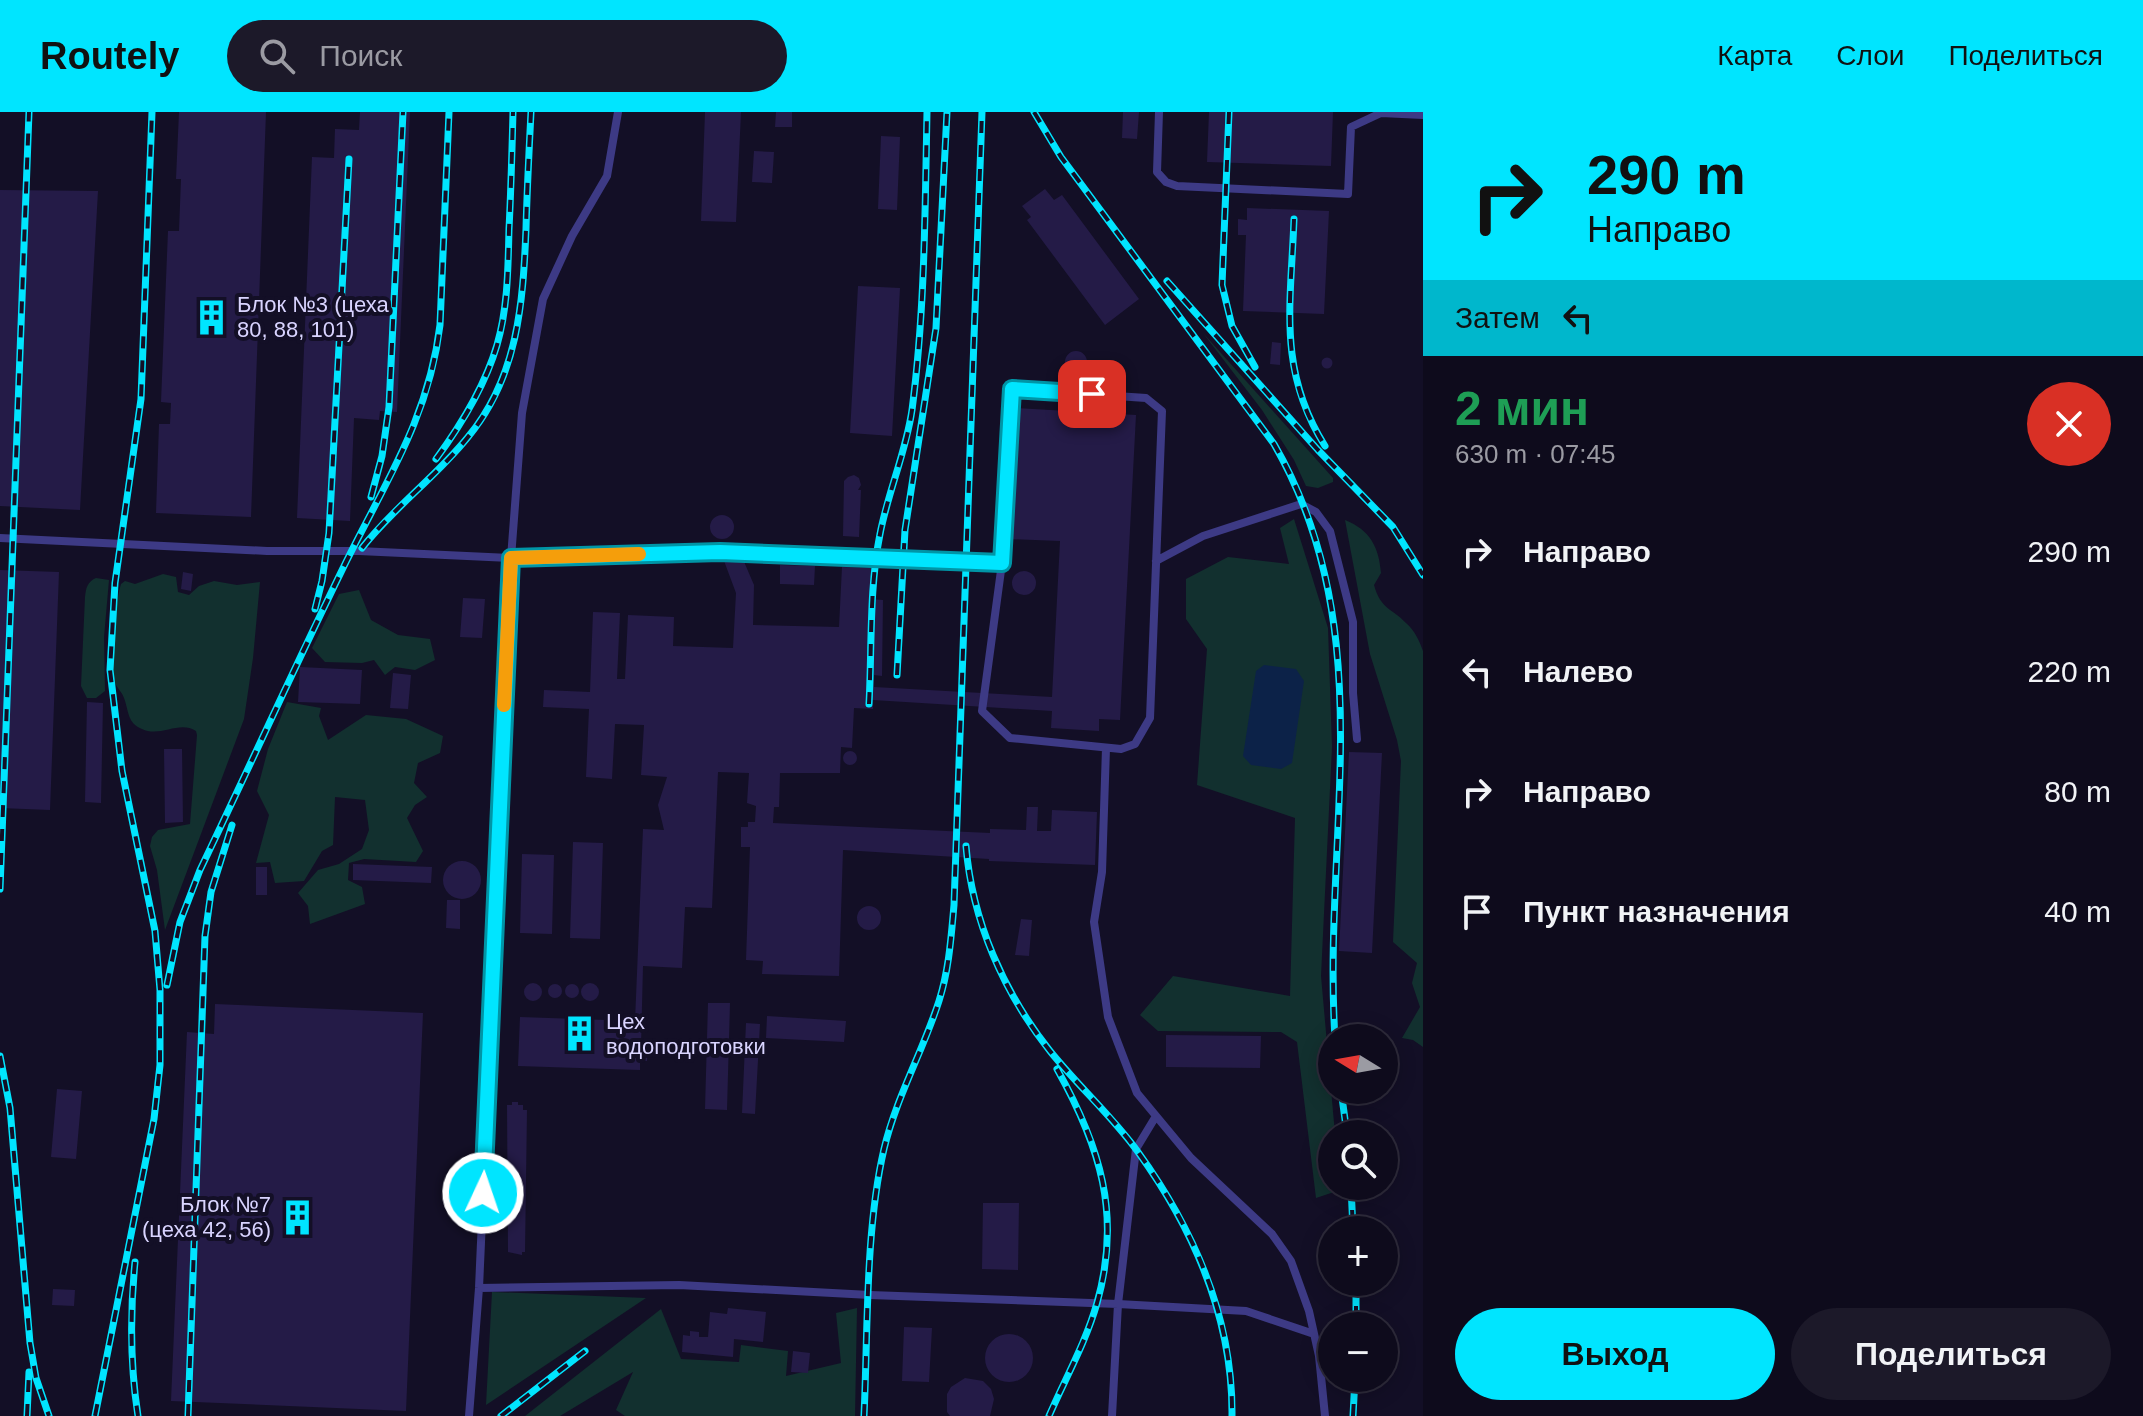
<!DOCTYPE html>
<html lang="ru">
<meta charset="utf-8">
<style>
:root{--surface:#0e0b1c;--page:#1c1929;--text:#f1f3f6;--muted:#9b9ba3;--line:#2e2b3b;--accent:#00e5ff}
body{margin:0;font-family:Helvetica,sans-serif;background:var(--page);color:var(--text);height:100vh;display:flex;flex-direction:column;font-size:30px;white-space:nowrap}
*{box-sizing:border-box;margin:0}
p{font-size:26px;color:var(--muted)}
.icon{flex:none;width:44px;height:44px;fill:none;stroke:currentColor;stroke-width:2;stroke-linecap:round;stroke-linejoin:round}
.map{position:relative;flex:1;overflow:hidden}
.panel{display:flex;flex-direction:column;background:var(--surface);width:720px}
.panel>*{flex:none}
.guide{background:#00e5ff;color:#111;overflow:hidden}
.needle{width:52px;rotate:281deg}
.controls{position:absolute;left:1318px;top:912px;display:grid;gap:16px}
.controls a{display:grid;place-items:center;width:80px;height:80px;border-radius:50%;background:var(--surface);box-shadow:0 4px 20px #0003,0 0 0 2px var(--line);font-size:40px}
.pin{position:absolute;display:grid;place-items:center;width:68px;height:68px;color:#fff;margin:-34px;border-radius:16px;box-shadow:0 4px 12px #0006}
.me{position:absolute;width:88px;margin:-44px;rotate:3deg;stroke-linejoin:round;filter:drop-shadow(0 0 6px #0008)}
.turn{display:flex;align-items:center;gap:28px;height:168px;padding:0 32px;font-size:36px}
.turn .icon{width:104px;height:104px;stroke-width:2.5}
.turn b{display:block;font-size:56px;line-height:68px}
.then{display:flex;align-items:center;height:76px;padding:0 32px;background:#0003;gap:16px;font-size:30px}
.round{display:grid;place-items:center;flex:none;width:84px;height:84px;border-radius:42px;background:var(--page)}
.overview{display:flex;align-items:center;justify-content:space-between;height:136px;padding:0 32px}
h1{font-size:48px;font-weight:700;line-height:60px;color:#1e9e55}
.button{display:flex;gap:16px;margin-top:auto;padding:16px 32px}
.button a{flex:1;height:92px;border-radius:48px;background:var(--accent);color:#111;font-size:32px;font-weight:700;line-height:92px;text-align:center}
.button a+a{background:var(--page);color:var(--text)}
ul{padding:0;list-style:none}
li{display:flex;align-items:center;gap:24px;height:120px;padding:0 32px}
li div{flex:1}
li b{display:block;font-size:30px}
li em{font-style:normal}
header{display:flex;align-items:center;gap:48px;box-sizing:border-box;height:112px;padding:0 40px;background:var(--accent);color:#111}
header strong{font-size:38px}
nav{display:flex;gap:44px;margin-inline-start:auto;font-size:28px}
.search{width:560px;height:72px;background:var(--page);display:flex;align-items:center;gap:20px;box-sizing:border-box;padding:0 28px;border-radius:44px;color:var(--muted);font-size:30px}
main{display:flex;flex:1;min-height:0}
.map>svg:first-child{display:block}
.green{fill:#12302f}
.water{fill:#0c2248}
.building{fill:#241b47}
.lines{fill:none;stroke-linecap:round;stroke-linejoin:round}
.service{stroke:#3d3a85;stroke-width:8}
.rail-casing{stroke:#00e5ff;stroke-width:7}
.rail{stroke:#130f26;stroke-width:4;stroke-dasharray:12;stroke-linecap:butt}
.route-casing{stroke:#0095a6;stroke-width:20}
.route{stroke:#00e5ff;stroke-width:14}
.slow{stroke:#f59e0b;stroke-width:14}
.labels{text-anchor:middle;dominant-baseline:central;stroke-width:8;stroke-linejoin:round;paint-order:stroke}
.poi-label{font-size:22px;fill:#d9d4ff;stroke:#130f26;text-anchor:start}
</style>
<header>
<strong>Routely</strong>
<div class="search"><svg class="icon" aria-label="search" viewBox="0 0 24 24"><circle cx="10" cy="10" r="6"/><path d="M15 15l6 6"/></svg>Поиск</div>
<nav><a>Карта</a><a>Слои</a><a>Поделиться</a></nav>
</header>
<main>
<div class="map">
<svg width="1423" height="1304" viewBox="0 0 1423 1304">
<rect width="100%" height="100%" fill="#130f26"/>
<path class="green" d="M1203,221L1333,366V370L1318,376L1306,374L1294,348L1262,298Z
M1294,407L1328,516L1332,635L1321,864L1335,1022H1332V1074H1339L1340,1078L1316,1086L1297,930L1281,920L1158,919L1140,903L1173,864L1290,884L1295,706L1197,673L1207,537L1186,507V467L1228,445L1289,452L1280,416Z
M1345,408C1370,418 1379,435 1381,461L1374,473C1381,498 1392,496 1406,511C1415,519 1419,528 1423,539V935L1413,928L1402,926L1420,895L1412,871L1417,851L1393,830L1401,649L1397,628L1370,542Z
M163,462L176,465L178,480L189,483L199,474L214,469L237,473L260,470L253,546L244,607L165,818L157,758L150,734L152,725L158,718L190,712L197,623L196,619C179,608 160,626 142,617C127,611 129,599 124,586C122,580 117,576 115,571C110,552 115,491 121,472L125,469L135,472Z
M96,466L109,468L104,525L105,579L96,586H87L81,574L85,485C86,476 87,470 96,466Z
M359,478L371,508L398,523L430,527L435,548L415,558L395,555L385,563L374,548L362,551L325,550L312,536L339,482Z
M287,590L321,596L319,604L328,628L366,603L406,607L443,624L440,641L418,651L414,671L427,685L415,693L407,706L423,739L416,750L364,747L349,751L348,768L362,775L365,792L310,812L308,794L298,781L318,758L339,752L362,737L369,718L365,688L335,685L333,733L322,739L304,769L275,771L270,750L256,751L269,703L257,679L268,637Z
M492,1180L646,1186L486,1293Z
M857,1196L855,1304H625L616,1298L633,1260L560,1304H525L661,1197L681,1247L739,1250L741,1233L788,1239L786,1264L841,1251L836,1201Z"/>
<path class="water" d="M1264,553L1296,557L1304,569L1292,651L1281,657L1251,653L1243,644L1256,559Z"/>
<path class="building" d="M179,0H266L251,405L156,401L159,312H170L171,291L161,290L168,119H179L181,67H176Z
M360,0H410L397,300L380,299L379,308L354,306L350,409L297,406L312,45L334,46L335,17L359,18Z
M705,0H741L736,110L701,109Z
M776,0H792V15H775Z
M1123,0H1139L1137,27L1122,26Z
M1209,0H1333L1331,54L1207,50Z
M881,24L900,25L897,98L878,97Z
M754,39L774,40L772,71L752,70Z
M1045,77L1054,88L1062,83L1139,187L1105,213L1027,108L1031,105L1022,94Z
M0,78L98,79L80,398L0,394Z
M1247,96L1329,99L1324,202L1243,199L1246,123H1238V107L1247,108Z
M858,174L900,176L892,324L850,321Z
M1272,230L1281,231L1280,253L1270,252Z
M1065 250a11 11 0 1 1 22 0a11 11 0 1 1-22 0Z
M1321.5 251a5.5 5.5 0 1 1 11 0a5.5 5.5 0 1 1-11 0Z
M1015,296L1136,303L1120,608L1099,607V619L1051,616L1052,599L873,588V597L854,596L852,636L841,635L840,661H780L779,695H774L773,711L990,721V717L1026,718L1027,695H1038L1037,719H1051L1052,698L1097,700L1095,753L989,749V747L843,738L839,864L762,862L763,849L746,848L750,735H741V715H748V710H755L756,694L747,691L749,661L718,660L712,796L685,795L682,856L643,854L641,934L648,935L647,949H640V958L518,954L520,905L635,909L643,717L664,718L658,693L667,665L641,663L644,613L615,612L612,667L586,665L589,597L543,595L544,578L590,580L593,500L620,501L617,567H625L628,503L674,505L673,534L733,536L736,481L717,430L736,431L754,473L753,513L839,515L842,455L871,456L870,487L883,488L882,564L874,563V575L1052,585L1060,429L1008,427Z
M854,363L859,366L861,373L858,378H861L859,425L843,424L844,369L848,365Z
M710 415a12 12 0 1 1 24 0a12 12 0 1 1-24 0Z
M780,453L815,454L814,473L780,472Z
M0,458L59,460L50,698L0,696Z
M1012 471a12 12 0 1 1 24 0a12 12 0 1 1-24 0Z
M183,460L193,462L191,479L181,477Z
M463,486L485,487L482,526L460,525Z
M300,555L362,558L360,592L298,590Z
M393,561L411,563L408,597L390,596Z
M87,590L103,591L101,691L85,690Z
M164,637H182L183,710L165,711Z
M843 646a7 7 0 1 1 14 0a7 7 0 1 1-14 0Z
M1349,640L1382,641L1372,841L1339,839Z
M573,730L603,731L600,827L570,826Z
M522,742L554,743L552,822L520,821Z
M443 768a19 19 0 1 1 38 0a19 19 0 1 1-38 0Z
M353,752L432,755L431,771L353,768Z
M256,755H267V783H256Z
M447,788H460V817L446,816Z
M857 806a12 12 0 1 1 24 0a12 12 0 1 1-24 0Z
M1021,807L1032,808L1029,844L1015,843Z
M524 880a9 9 0 1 1 18 0a9 9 0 1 1-18 0Z
M581 880a9 9 0 1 1 18 0a9 9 0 1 1-18 0Z
M565 879a7 7 0 1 1 14 0a7 7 0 1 1-14 0Z
M548 879a7 7 0 1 1 14 0a7 7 0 1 1-14 0Z
M708,891H730L727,998L705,997Z
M215,892L423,901L406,1299L171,1289L187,920L214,922Z
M767,904L846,909L844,930L766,926Z
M746,911L760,912L755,1002L742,1001Z
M1166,923L1261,924L1260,956L1166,955Z
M57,977L82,979L76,1047L51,1045Z
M512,990H518V993H523V998H527L525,1140H522V1143L508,1140L507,993H512Z
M983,1091H1019L1018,1158L982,1157Z
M53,1177L75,1178L74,1194L52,1193Z
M728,1196L766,1200L763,1230L734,1227L733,1245L682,1240L683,1223L690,1224V1219L699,1220V1225H708L710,1200L727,1202Z
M904,1215L932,1216L929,1270L902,1269Z
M985 1246a24 24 0 1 1 48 0a24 24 0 1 1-48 0Z
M793,1239L810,1241L808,1261L791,1260Z
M965,1266L983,1269L991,1277L994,1287L990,1304H950L947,1300V1282L951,1275Z"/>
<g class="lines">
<path class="service" d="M1159,0L1157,60L1166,70L1177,74L1348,82L1351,15L1381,1L1423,3
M0,426L267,439H359L511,446L720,440L1002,451L1012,277L1146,286L1162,299L1150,606L1135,632L1121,637L1010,626L982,599L1002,451
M1156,449L1203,424L1301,392L1316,400L1330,419L1353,510V581L1357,627
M1106,636L1102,760L1094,810L1108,905L1137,981L1191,1046L1272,1122L1291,1149L1309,1199L1319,1244L1325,1304
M1156,1004L1136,1037L1118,1192L1246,1199L1314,1222
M479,1176L679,1173L870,1183L1118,1192L1112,1304
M469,1304L479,1176L511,446L522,301L543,187L572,124L607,64L618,0"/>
<defs>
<path id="rail" d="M1034,0L1061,45L1274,332C1383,521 1322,723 1335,926
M1229,0L1222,173L1232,214L1255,255
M1294,107C1291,191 1277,258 1325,334
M1167,169L1318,338L1393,415L1423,463
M436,347C461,313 485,274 497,233C508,195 508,156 509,117C511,78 512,39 513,0
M371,385L382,344L389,295L403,0
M362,436C394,395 436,365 468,325C518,265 523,191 526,117C527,78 529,39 531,0
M315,497L322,469L329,421L349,47
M897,563L905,418L936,216L947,0
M869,592C872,536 869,477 880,422C888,380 906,340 912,298C925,199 925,99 927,0
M966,734C972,809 1004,881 1050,939C1078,974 1112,1004 1138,1040C1195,1119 1233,1206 1232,1304
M0,777L29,0
M167,873L180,810L200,758C249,656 296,552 346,450C386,369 429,305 440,213L449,0
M0,944L10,996L30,1231L36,1266L49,1304
M1341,978L1347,1022
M1351,1074L1353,1118
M135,1150C130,1201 130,1252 138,1304
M1356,1170V1214
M27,1304L29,1260
M95,1304L154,1007L160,953V878L155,819L122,659L110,558L115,471L141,287L152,0
M188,1304L205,824L211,780L232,713
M501,1304L585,1239
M864,1304C868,1219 865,1119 884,1037C896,986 923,939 939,889C949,858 951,826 954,793L982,0
M1049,1304C1065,1267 1086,1230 1097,1191C1122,1103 1100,1034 1057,957
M1353,1304L1355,1266"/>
</defs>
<use href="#rail" class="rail-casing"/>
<use href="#rail" class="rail"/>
</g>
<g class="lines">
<defs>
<path id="route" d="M483,1081L511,446L720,440L1002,451L1012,277L1092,282"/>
</defs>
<use href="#route" class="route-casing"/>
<use href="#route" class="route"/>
<path class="slow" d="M504,593L511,446L639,442"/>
</g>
<defs>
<symbol id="building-bare" viewBox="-9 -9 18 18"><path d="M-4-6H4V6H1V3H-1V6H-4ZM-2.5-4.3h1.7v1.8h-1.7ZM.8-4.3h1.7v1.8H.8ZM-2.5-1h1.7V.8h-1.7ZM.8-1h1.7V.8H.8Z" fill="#00e5ff" stroke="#130f26" stroke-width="2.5" paint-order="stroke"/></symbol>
</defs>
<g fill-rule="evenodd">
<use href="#building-bare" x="186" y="180" width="51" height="51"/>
<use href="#building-bare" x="554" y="896" width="51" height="51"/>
<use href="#building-bare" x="272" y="1080" width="51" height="51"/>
</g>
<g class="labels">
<g class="poi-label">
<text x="237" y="192">Блок №3 (цеха<tspan x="237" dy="25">80, 88, 101)</tspan></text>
<text x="606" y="909">Цех<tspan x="606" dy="25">водоподготовки</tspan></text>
<text x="271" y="1092" text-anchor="end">Блок №7<tspan x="271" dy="25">(цеха 42, 56)</tspan></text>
</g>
</g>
</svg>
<div class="controls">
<a><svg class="needle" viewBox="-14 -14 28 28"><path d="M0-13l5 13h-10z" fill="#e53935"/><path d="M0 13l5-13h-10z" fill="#9b9ba3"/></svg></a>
<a><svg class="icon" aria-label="search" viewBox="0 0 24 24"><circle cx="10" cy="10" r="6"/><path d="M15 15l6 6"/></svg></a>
<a>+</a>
<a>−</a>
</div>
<div class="pin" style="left:1092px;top:282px;background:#d93025"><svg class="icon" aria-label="arrive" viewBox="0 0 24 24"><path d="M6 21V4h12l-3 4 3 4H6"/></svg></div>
<svg class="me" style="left:483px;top:1081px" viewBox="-20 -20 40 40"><circle r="17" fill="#00e5ff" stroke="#fff" stroke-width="3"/><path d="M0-11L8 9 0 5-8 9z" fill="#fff"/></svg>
</div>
<section class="panel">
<div class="guide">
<div class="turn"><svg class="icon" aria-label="right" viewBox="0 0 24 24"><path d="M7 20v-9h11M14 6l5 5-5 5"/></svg><div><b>290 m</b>Направо</div></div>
<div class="then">Затем<svg class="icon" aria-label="left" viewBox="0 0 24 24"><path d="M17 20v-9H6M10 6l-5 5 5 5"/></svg></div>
</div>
<div class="overview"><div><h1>2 мин</h1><p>630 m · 07:45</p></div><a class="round" style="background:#d93025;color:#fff"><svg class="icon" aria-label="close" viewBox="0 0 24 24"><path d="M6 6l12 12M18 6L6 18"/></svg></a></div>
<ul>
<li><svg class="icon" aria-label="right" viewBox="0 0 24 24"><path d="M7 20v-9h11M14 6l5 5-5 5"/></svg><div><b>Направо</b></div><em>290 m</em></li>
<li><svg class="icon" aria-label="left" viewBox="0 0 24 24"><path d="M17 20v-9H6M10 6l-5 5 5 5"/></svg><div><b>Налево</b></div><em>220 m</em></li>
<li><svg class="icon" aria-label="right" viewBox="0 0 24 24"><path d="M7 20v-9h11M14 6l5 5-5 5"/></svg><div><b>Направо</b></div><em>80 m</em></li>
<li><svg class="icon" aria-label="arrive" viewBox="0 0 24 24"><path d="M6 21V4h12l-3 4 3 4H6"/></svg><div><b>Пункт назначения</b></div><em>40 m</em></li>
</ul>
<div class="button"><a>Выход</a><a>Поделиться</a></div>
</section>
</main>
